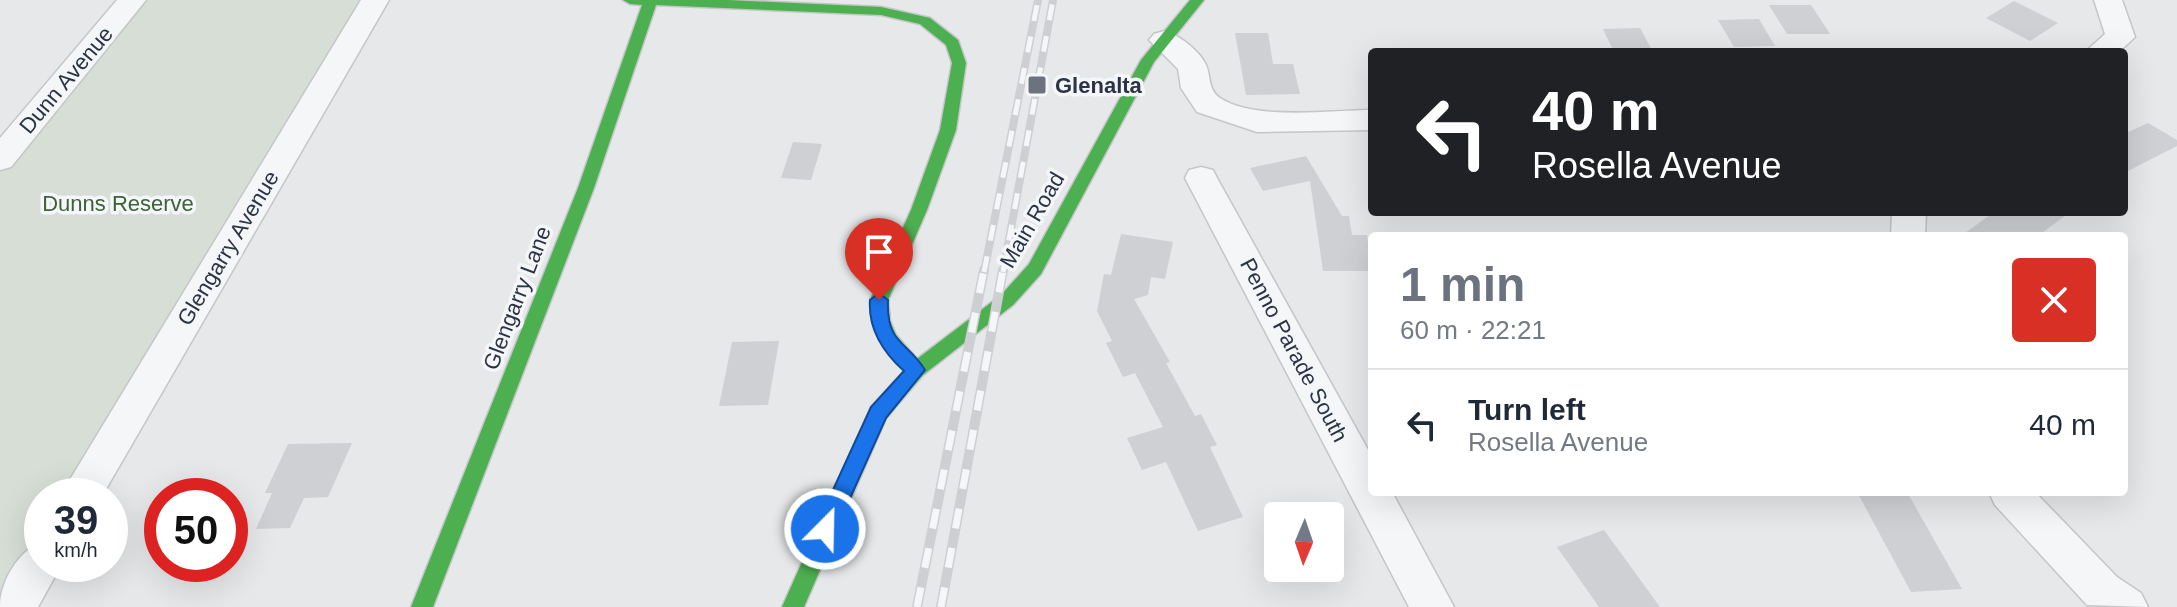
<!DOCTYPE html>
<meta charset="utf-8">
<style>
:root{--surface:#fff;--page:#f6f6f7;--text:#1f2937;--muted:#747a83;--line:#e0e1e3;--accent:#6c737f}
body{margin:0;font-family:Arial,sans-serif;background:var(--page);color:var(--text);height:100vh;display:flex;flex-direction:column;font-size:30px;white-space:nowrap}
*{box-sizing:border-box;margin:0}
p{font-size:26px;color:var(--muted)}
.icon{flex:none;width:44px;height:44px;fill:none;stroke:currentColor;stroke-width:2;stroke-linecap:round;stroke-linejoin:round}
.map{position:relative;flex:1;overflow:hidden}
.details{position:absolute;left:1368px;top:232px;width:760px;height:264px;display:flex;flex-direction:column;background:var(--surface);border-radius:8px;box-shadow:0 8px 32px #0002}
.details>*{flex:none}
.top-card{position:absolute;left:1368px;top:48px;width:760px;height:168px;border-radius:8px;box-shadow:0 8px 32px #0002;background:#202124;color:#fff;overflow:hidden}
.needle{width:52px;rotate:182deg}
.controls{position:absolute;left:1264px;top:502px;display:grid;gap:16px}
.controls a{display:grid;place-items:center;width:80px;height:80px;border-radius:8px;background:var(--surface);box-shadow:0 8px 32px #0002;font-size:40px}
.speed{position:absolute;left:24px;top:478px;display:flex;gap:16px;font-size:40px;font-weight:700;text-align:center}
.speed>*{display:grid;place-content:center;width:104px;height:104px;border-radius:50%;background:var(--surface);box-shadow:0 8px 32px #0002;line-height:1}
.speed small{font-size:20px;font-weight:400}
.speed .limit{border:12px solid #d22;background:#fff;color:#111}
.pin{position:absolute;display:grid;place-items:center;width:68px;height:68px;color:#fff;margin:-82px -34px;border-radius:50% 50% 50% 0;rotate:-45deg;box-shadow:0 0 8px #0007}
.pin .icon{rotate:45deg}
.me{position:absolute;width:88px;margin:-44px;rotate:23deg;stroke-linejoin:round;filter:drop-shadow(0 0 6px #0008)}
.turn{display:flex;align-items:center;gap:28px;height:168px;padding:0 32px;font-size:36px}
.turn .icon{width:104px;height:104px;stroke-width:2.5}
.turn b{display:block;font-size:56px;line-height:68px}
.round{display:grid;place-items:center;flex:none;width:84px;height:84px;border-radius:8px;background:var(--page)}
.overview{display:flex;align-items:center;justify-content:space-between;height:136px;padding:0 32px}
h1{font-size:48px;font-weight:700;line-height:60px;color:var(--accent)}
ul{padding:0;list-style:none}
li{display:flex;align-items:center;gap:24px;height:112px;padding:0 32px;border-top:2px solid var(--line)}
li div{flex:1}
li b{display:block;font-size:30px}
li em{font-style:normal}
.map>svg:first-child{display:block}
.green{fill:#d6ded6}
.building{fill:#ced0d3}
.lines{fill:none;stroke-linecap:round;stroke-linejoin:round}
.street-casing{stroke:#c4c6c8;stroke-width:3}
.fast-casing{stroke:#c4c6c8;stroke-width:3}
.street{fill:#f5f6f7;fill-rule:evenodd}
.fast{fill:#4caf50;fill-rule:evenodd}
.rail-far1-casing{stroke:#cecfd2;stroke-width:8}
.rail-casing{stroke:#cecfd2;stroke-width:10}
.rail-far1{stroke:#f4f6f9;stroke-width:5;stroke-dasharray:16;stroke-linecap:butt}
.rail{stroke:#f4f6f9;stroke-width:7;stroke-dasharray:20;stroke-linecap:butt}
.route{fill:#1a73e8;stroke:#114b97;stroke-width:2}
.poi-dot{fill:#6c737f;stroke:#f4f6f9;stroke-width:3}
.labels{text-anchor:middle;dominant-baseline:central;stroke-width:7;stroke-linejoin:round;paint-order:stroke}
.street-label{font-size:22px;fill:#2b3445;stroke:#f4f6f9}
.poi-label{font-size:22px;font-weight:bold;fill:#2b3445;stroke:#f4f6f9;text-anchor:start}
.park-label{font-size:22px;fill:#3f6138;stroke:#f4f6f9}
</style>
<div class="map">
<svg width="2177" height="607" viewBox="0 0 2177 607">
<rect width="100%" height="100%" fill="#e6e8ea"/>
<path class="green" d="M132,0H375L80,496H42V561L0,607V159Z"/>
<path class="building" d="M2014,1L2058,23L2030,41L1986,18Z
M1769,5H1811L1830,34H1787Z
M1759,19L1775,46L1734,47L1718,20Z
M1640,28L1653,52H1614L1603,29Z
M1235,33H1268L1273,64H1293L1300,94L1246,95Z
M2148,123L2177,140V146L2124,173V134Z
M793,142L822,144L811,180L781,178Z
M1306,156L1342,216H1349L1352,235H1367L1372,271H1323L1310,181L1263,191L1250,168Z
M1994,212H2070L2038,236H1961Z
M1121,234L1173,242L1165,279L1151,277L1148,295L1134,299L1170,362L1166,363L1195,416L1201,414L1217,445L1210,447L1243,517L1198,531L1166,462L1142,470L1127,438L1163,427L1135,373L1123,377L1106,343L1112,341L1097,311L1104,274L1111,275Z
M779,341L768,405L719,406L732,342Z
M352,443L328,497L304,498L290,528L256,529L272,493H265L288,444Z
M1857,492H1907L1962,589L1911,592Z
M1604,530L1660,607H1599L1557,547Z"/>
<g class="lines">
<defs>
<path id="street" d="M117,0H146L11,167L0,170V138Z
M361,0H389L102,496H60Z
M2094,0H2122L2135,37L2119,52H2085L2105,34Z
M1164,31C1178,34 1200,51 1206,65C1211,76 1208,90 1220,98C1255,121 1331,110 1372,110V130L1257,132L1197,112L1181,88L1178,69L1149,40L1154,34Z
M1201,167L1213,170L1217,178L1372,457V492H1392L1454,607H1409L1185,178L1189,170Z
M1892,212H1926L1925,236H1891Z
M1989,492H2035L2117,577L2141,593L2148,607L2087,605L1995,505Z
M42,542V564H62L38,607H0C0,582 18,551 42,542Z"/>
<path id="fast" d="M623,0H728L881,7L930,18L958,40L966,63L956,130L927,210L888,300L890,321L896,335L917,359L1001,295L1029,264L1141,60L1190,0H1204L1154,62L1041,274L1013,305L923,375L886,418L804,607H782L871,407L905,370L879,339L872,321L870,300L911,210L940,130L952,63L946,45L920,24L881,15L656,5L594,188L433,607H411L578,188L642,5L630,4Z"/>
</defs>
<use href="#street" class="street-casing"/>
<use href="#fast" class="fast-casing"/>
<use href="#street" class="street"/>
<use href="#fast" class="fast"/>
<defs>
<path id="rail-far1" d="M984,272L1038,0
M1003,272L1053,0"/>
<path id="rail" d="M917,607L984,270
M941,607L1003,270"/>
</defs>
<use href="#rail-far1" class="rail-far1-casing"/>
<use href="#rail" class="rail-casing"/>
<use href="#rail-far1" class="rail-far1"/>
<use href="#rail" class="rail"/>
</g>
<path class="route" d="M879,293L888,300C886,345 908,341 925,370L886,418L833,536L825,538L818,536L815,529L871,407L904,371C883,352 868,328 870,300Z"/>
<rect class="poi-dot" x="1027" y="75" width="20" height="20" rx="4"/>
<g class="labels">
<g class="street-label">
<text transform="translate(66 80) rotate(-50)">Dunn Avenue</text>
<text transform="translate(1032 220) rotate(-60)">Main Road</text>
<text transform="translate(228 248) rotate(-59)">Glengarry Avenue</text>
<text transform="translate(517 298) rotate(-69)">Glengarry Lane</text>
<text transform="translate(1294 350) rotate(62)">Penno Parade South</text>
</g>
<g class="poi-label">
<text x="1055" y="85">Glenalta</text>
</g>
<g class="park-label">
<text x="118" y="203">Dunns Reserve</text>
</g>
</g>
</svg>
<div class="controls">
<a><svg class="needle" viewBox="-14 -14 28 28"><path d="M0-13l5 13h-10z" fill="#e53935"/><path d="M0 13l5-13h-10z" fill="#747a83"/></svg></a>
</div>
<div class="speed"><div>39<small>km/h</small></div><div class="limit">50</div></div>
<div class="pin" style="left:879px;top:300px;background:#d93025"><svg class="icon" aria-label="arrive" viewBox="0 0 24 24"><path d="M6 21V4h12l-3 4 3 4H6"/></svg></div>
<svg class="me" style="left:825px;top:529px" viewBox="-20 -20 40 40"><circle r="17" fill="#1a73e8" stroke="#fff" stroke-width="3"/><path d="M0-11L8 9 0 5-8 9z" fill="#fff"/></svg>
<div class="top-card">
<div class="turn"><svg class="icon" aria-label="left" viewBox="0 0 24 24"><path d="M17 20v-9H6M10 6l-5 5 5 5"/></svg><div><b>40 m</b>Rosella Avenue</div></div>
</div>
<section class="details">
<div class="overview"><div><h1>1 min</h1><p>60 m · 22:21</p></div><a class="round" style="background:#d93025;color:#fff"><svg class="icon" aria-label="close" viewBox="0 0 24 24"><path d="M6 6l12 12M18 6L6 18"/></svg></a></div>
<ul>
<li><svg class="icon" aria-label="left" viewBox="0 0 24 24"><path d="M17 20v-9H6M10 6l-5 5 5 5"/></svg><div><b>Turn left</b><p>Rosella Avenue</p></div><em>40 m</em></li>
</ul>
</section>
</div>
